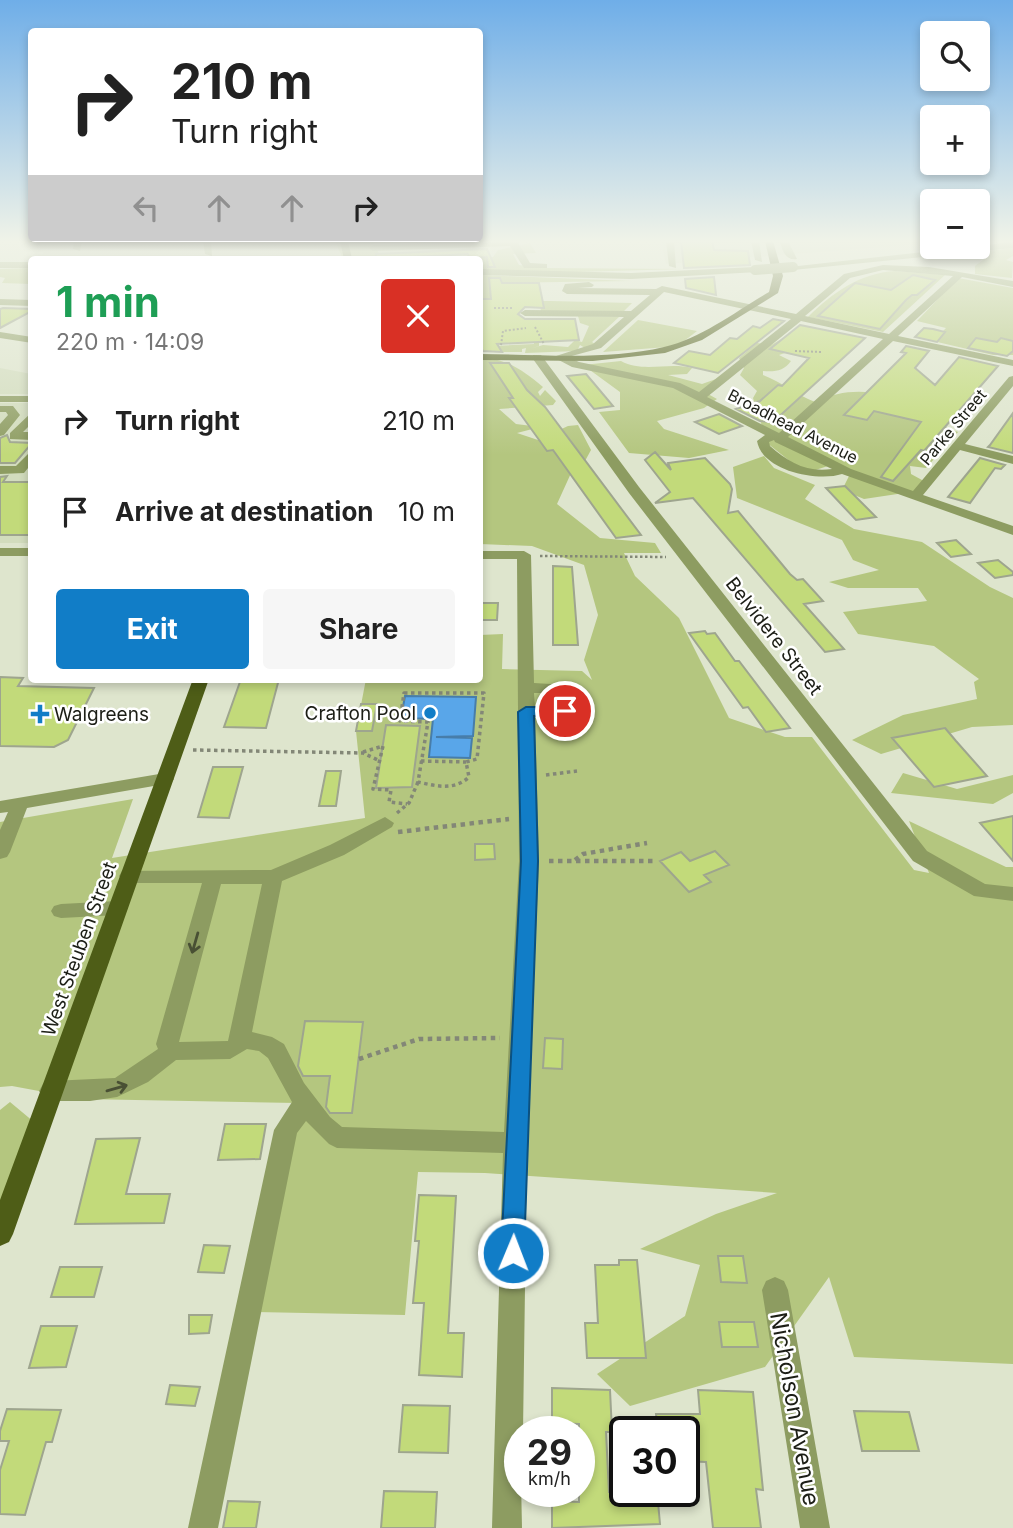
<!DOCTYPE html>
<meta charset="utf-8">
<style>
:root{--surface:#fff;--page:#f6f6f6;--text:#222;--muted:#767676;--accent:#117dc7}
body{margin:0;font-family:Inter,sans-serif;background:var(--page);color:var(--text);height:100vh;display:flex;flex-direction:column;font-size:26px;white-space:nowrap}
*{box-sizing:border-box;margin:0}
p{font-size:23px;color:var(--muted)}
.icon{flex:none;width:38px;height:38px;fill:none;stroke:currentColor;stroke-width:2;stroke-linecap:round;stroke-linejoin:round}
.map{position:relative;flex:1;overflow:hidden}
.drawer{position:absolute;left:28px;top:256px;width:455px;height:427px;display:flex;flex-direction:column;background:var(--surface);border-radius:7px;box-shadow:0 4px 10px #0003}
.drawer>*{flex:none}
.hud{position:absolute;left:28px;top:28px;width:455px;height:214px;border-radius:7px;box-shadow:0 4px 10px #0003;background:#fff;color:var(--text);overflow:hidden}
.fabs{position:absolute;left:920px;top:21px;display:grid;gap:14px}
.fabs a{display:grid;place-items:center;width:70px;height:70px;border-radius:7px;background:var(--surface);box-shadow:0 4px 10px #0003;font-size:35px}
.speed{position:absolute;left:504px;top:1416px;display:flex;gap:14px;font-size:35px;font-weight:700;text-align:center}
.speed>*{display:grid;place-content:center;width:91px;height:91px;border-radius:50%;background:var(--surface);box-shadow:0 4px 10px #0003;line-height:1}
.speed small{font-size:18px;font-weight:400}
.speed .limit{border:4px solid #111;border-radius:10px;background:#fff;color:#111}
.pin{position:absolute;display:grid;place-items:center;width:60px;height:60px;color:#fff;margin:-30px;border:4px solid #fff;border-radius:50%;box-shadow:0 2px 7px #0007}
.me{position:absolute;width:77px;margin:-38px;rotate:1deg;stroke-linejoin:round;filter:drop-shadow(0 0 5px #0008)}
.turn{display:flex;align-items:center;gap:24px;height:147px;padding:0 28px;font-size:32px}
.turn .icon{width:91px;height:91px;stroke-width:2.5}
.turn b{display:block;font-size:49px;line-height:60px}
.lanes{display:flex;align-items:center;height:66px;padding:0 28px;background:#0003;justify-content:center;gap:35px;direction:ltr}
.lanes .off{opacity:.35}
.round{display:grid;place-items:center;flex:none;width:74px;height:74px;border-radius:7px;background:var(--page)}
.headline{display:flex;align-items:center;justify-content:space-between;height:119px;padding:0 28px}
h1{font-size:42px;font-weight:700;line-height:52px;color:#1e9e55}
.primary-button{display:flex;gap:14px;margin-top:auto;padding:14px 28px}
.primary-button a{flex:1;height:80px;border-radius:7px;background:var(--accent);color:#fff;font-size:28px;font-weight:700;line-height:80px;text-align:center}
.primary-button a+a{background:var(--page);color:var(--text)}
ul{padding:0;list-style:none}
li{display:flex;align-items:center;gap:21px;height:91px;padding:0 28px}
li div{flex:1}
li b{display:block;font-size:26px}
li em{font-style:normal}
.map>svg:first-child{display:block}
.built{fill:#d2dcbd}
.green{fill:#b4c67f}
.water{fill:#59a6e9;stroke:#477daa;stroke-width:2}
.building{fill:#c2da7a;stroke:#9ea58e;stroke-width:2}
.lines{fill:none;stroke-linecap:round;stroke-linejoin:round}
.path-far3{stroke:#838777;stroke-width:2;stroke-dasharray:2 2;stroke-linecap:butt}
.path-far2{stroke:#838777;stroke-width:2.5;stroke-dasharray:2.5 2.5;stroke-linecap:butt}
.path-far1{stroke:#838777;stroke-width:3.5;stroke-dasharray:3.5 3.5;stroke-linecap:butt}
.path{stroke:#838777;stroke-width:4.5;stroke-dasharray:4.5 4.5;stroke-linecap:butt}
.minor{fill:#8d9c61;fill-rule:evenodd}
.major{fill:#4e5d17;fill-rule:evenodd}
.minor-bridge{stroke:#8d9c61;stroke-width:10}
.oneway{stroke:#495034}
.route{fill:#117dc7;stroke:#0b5181;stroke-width:2}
.poi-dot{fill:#117dc7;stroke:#fff;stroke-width:2.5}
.labels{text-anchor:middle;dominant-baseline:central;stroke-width:5;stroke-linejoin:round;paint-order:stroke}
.far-street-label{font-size:16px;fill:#1c1e16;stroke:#fff}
.street-label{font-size:19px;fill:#1c1e16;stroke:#fff}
.poi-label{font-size:19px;fill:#1c1e16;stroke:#fff;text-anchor:end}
.near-street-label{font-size:23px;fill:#1c1e16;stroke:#fff}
</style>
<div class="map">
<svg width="1013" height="1528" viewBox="0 0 1013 1528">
<rect width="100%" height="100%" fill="#dee5cd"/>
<path class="built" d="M661,241H933V243L666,264Z
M0,368L31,374V394H0Z
M0,403H31V543H0Z"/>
<path class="green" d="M335,241H372L382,259H343Z
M530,243L536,253L513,254L519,265L544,268L682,269L505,274L480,272V259H460L493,257L498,250Z
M1013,248V256L1006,260L1013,262L1012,278L975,274V266L987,257L980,252Z
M31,268V284L2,283L5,278L0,277V269Z
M895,271L945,275L883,332L808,317C832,293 860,273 895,271Z
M480,275L631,281L490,283V297L496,299H482L480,304Z
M958,278L1013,288V355H993L933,341L946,328L917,321Z
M539,301H551L632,303L623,312L541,311Z
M578,316L619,317L592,342L595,344L585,348L580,345L577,351L525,353L526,348L522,349V352H491L493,346L534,344V341H539V346L529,349L543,345L568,347L575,340L582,342L589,326L580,323Z
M638,320L697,331L679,345L667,347L603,352Z
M787,336L791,351L779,355L791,361C784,371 775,372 763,371V375C782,382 796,395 815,402C862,379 907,399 951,421L924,418L958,432L926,468L910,466L911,474L922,480L924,490L864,499L842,490L849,476L828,466L809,472L796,466L767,443L771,432L762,426L753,398L757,391L740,375L744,368L739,358L757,343L771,345Z
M480,358C506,358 523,370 543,387L538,392L540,396L545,390L556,401L553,405L499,409L516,424L540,427L517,433L538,440L568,426L578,425L591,450L585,461L572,471L557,504L600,538L655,543L661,553H624L635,576L679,618L729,718L785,737H812L914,870L929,873L909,821L1006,867H1013V1364L854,1357L829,1277L765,1367L630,1406L597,1374L685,1316L700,1265L640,1249L716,1214L777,1193L485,1173L418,1172L405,1315L256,1312L297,1103L82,1099L12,1086L0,1087V822L133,799L112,858L365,818L356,731L366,679H480V635L503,634L502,669L582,671L592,680L584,660L598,615L584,565L532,546L480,544Z
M621,361C643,373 668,362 692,368L687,374L668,375L702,384L719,378L708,394L717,399L704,408L657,421L664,429L729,450L689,458L629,453L599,412L620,410V392L583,365Z
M764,456L774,468L815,485L805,499L854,529L922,542L990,587L1013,598V725L972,727L881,754L852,740L903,715L977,699L974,682L979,679L934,646L858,634L843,612L927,601L918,588H848L829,582L879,570L853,560L842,540L737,498L733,467Z
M903,773L957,789L1013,775V793L993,804L891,793Z
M10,1102L34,1122L0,1209V1110Z"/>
<path class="water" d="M405,696L476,697L473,736L436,737L472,738L470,758L429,757L433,719L401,718Z"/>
<path class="building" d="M681,241H712L714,250L748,251L750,265L684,268Z
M487,249L495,267H488L487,257L469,258L468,254L376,259V254Z
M913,275L935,280L917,295H912L906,300L880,329L818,316L855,283L891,290Z
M714,277L716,295L686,288L685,279Z
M489,278H500L502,283H539L544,308L525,307L518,314L525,319H575L579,340L497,344L502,352L483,351L480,346V304L481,299H491Z
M3,308L32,309V311L0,328V309Z
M773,319L784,321L718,373L674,363L689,351L710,355L730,338L737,339L753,326L760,328Z
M800,325L865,338L773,422L760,421L736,409L760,401L778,385L782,386L809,358L770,349Z
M924,328L933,329L945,332L937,342L915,337Z
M976,338L997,342L1001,338L1013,341V351L1007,356L968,348Z
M906,346L929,351L915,368L935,385L959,357L998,366L924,451L921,450L893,481L881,477L921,422L874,411L867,420L844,415L906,353L901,352Z
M490,363H509L527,390L545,407L641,535L616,538L553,450L547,451L509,398H513Z
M586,374L597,387L613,406L594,409L567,376Z
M1013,413V453L988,447L990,445Z
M719,414L742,426L719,434L695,422Z
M7,435L10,442L32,443L15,463H0V438Z
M655,452L671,470L668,463L705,458L730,484L732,489L728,513L738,511L790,574L797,580L803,579L823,601L804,604L844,649L825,652L693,498L655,503L670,492L645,460Z
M980,458L1005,465L1001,469L995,468L970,503L948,497Z
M7,476L3,482H32V535H0V477Z
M845,486L876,517L856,520L826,488Z
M956,540L971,554L951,557L937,543Z
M998,560L1013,572V575L995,578L978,563Z
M553,566L572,567L578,645H553Z
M480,603H498L497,620H480Z
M705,631L707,634L715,633L735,661H739L790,728L766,732L748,707L743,708L689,633Z
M0,677L23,678L18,686L94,688L68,740L54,747L0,746Z
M241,679H279L266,728L224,727Z
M361,704H377L372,731H356Z
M386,725L420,726L412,787L376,788Z
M945,728L956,741L987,776L934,787L892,738Z
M213,767H243L229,818L198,817Z
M326,771H341L336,806H319Z
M1013,816V861L980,823Z
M475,844H494L495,859L475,860Z
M715,851L729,865L704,875L711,882L689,892L660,861L681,852L690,861Z
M305,1021L363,1022L352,1113H330L326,1107L330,1076H303L298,1066Z
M545,1038L563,1039L562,1069L543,1068Z
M225,1124H266L260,1159L218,1160Z
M140,1138L126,1194H170L164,1223L75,1224L96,1139Z
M419,1195L456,1196L448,1333H464L462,1377L419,1375L424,1303H413L419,1241H415Z
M204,1245L230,1246L224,1273L198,1272Z
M718,1256H743L747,1283L721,1282Z
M619,1260H637L646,1358H587L585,1323H598L595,1265H619Z
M60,1267H102L94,1297H51Z
M189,1315H212L209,1333L189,1334Z
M719,1322H754L758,1347H722Z
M41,1326H77L66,1367L29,1368Z
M170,1385L200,1387L195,1406L166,1404Z
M552,1388L610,1390L612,1432H606L609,1492L657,1491L660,1524L552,1528V1501L579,1502V1424L552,1423Z
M698,1390L753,1392L763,1490L756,1489L761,1528H713L706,1462L684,1461V1432H658L656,1414H700Z
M403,1405L450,1406L448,1453L399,1452Z
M7,1409L61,1410L52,1442H46L25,1515L0,1514V1470L9,1441H0V1431Z
M854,1411L909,1412L919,1451H862Z
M384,1491L437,1492L435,1528H381Z
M228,1501L260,1502L256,1528H223Z"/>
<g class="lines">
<path class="path-far3" d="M494,308H512
M535,327L544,344
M501,345L503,331L526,328
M795,351L821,352"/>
<path class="path-far2" d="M540,556L666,557"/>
<path class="path-far1" d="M404,693H484L477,759L466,762L469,777C454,791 436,786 418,782L428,722L400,721Z
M193,750L363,753L378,760
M363,752L383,746L373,789L391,790L389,802L407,804
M421,761L466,762
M546,775L577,771
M397,813L409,803L418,782"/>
<path class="path" d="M398,832L509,819
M575,860L583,854L647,843
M549,861H656
M359,1059L419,1039L500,1038"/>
<path class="minor" d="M74,241H82L80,251L73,249Z
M203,241H211L212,256L205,254Z
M517,241L530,263L547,264V268H524L510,246L373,251L369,248L373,245Z
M666,241H674L676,268L669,266Z
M751,241H759L762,262L755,260Z
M780,241H788L797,259C786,261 782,251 780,241Z
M1013,242V248L793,270L789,267Z
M0,262H32V268H0Z
M883,265L929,267L1013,281V287L962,277L898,336L1013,360V366L893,341L788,437L851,469L913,491L1009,377L1013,376V386L965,444L1013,456V464L960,450L923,495L1013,526V535L842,474C818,482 762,471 757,441L765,435L673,388L572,367L553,357L593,344L624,317L525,316L520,313L525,310L631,311L650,295L567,294L562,291L565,284L589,282L594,285L592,287L578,288L656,289L662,286L796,314L844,274ZM883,270L953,276L889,334L805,316L850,278ZM664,292L791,319L699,392L680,383L579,362L568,357L601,348ZM801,321L883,339L779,433L707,397ZM774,440L775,442L832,469C807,473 788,462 770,446L769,442Z
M755,267L758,272L631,279L480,275V269L631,273Z
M0,299L32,300V306L0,305Z
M0,332L32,337V343L0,338Z
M533,355H541L639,487L927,851L985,884L1013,887V901L974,896L913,861L629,493L533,359Z
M0,396H32V402H0Z
M0,406H13L20,415L4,435L0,436V424L8,415L6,412H0Z
M32,412V423L23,432H32V440L10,439V433Z
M32,450V463L24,473L0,474V466H16Z
M0,548H32V556H0Z
M480,551H524L531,555L534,683L567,685L573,711L565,716L535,717L539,861L527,1143L523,1432H520L522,1528H492L503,1153L337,1148L329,1144L306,1121L297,1133L218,1528H188L274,1130L292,1102L268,1058L259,1051L247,1049L230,1059L176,1060L148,1082L117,1097L90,1101H51L43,1098L39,1091L43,1084L51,1081L115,1078L158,1049L156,1044L202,883H129L122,881L119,876L122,871L271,870L330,845L385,817L394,823L392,827L344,855L282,881L252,1032L272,1037L284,1044L304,1083L330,1117L342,1127L504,1132L519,861L517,559H480ZM534,693H554L556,706L535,707ZM221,884H262L228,1041L179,1042Z
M165,773L171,775L174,779L171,783L27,808L10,852L7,857L0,859V830L8,812L0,813V801Z
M118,901L125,903L128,908L125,913L118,915L61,918L54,916L51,911L54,906L61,904Z
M775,1277L784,1281L788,1290L830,1528H800L762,1290L766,1281Z"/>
<path class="major" d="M340,241H348L352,259H344Z
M765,241H773L783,276L778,293L702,340L665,353L593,361L480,360V354C540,354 605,361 664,347C702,338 736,311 769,292L773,276Z
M193,679H209L13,1234L9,1242L0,1246V1200Z"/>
<path class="minor-bridge" d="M755,270L793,267"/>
</g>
<defs><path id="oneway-shaft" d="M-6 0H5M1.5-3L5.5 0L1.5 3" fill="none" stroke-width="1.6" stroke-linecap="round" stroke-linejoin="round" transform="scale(1.75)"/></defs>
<g class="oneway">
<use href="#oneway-shaft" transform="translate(195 943) rotate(106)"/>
<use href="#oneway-shaft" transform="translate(117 1088) rotate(-16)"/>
</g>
<linearGradient id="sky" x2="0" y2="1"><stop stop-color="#6faee8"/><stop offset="0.53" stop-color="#f0f3e8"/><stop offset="1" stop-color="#f0f3e8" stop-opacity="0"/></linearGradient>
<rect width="1013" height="455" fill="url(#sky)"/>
<path class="route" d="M526,707H565L572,711L565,716H534L538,861L524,1253L521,1261L513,1264L504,1261L501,1253L521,861L518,712Z"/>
<g class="poi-dot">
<circle cx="430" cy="713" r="7"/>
<path d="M36.5 703.5h7v7h7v7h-7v7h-7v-7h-7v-7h7z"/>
</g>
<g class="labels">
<g class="far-street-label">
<text transform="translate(793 426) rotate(27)">Broadhead Avenue</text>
<text transform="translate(953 427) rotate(-50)">Parke Street</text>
</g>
<g class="street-label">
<text transform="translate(774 636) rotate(52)">Belvidere Street</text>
<text transform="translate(79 949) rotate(-70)">West Steuben Street</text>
</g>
<g class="poi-label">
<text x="416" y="713">Crafton Pool</text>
<text x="54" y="714" text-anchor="start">Walgreens</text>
</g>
<g class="near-street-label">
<text transform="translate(795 1409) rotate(80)">Nicholson Avenue</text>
</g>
</g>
</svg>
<div class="fabs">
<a><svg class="icon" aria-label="search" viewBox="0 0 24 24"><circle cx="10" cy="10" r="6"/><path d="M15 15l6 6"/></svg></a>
<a>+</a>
<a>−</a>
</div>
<div class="speed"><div>29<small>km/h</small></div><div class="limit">30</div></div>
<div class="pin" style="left:565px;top:711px;background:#d93025"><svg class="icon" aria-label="arrive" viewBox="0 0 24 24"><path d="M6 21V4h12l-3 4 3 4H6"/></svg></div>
<svg class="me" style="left:513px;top:1253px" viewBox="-20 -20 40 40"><circle r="17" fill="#117dc7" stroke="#fff" stroke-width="3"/><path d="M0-11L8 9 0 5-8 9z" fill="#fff"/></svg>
<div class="hud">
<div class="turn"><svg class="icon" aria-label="right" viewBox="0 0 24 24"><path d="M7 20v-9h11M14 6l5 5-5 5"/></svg><div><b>210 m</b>Turn right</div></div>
<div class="lanes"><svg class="icon off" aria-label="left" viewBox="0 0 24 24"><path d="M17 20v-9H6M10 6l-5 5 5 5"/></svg><svg class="icon off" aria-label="ahead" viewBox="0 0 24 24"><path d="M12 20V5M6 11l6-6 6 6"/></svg><svg class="icon off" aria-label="ahead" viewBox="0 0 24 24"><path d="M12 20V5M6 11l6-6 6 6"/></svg><svg class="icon" aria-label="right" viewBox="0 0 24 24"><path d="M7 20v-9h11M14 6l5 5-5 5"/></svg></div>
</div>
<section class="drawer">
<div class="headline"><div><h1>1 min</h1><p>220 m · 14:09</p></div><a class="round" style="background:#d93025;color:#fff"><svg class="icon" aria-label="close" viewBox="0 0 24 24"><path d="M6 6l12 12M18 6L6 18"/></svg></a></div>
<ul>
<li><svg class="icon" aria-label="right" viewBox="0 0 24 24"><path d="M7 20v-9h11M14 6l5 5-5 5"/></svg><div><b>Turn right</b></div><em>210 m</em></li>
<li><svg class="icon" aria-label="arrive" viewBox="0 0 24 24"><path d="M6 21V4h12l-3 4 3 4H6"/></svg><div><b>Arrive at destination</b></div><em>10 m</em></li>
</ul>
<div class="primary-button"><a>Exit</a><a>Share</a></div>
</section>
</div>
